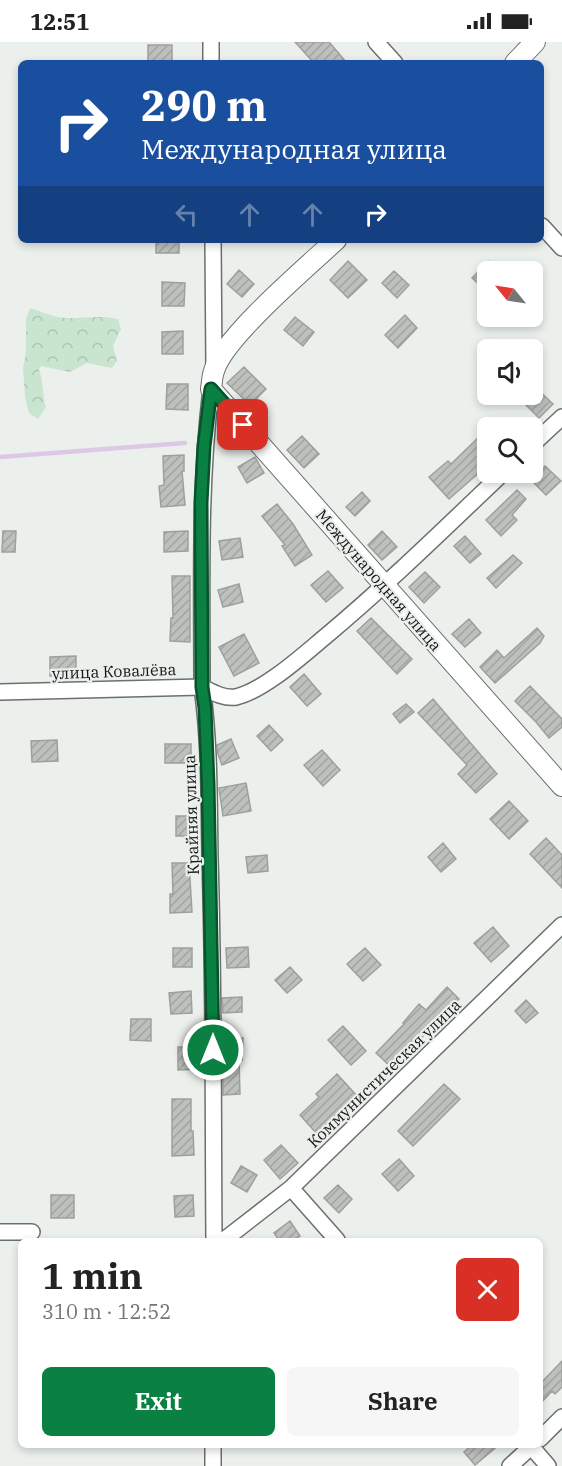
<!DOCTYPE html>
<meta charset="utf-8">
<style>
:root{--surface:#fff;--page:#f6f6f6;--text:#222;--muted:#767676;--accent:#0b8043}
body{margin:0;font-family:"IBM Plex Serif",serif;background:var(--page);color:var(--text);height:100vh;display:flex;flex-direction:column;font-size:22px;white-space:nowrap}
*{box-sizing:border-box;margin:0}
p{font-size:20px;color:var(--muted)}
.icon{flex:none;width:33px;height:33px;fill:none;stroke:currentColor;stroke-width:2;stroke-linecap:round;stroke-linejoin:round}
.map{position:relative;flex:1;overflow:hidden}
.drawer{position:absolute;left:18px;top:1196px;width:525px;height:210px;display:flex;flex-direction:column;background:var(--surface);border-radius:9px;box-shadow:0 3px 9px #0003}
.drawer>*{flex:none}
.banner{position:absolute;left:18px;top:18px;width:526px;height:183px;border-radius:9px;box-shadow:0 3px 9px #0003;background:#1a4fa0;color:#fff;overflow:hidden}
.needle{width:39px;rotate:300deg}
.controls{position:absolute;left:477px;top:219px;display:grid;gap:12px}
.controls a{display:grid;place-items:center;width:66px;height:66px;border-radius:9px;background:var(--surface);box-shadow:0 3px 9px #0003;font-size:30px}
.pin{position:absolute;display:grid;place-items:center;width:51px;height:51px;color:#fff;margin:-26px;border-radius:12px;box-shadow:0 3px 9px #0006}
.me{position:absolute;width:66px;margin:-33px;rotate:0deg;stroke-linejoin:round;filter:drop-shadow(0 0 4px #0008)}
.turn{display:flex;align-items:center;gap:21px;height:126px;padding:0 24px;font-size:27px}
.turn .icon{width:78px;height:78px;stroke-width:2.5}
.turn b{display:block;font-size:42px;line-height:51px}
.lanes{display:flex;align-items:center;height:57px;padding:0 24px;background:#0003;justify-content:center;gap:30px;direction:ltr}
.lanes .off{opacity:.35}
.round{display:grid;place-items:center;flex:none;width:63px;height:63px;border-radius:9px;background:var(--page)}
.headline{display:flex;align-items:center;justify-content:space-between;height:102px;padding:0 24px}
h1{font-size:36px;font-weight:800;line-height:45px}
.button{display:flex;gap:12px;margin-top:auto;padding:12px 24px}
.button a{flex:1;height:69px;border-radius:9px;background:var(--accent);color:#fff;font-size:24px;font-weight:800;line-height:69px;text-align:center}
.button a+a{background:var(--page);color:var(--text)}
.status{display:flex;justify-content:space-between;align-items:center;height:42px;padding:0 30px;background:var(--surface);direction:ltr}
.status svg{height:16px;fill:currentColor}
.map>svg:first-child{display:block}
.forest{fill:url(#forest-crowns)}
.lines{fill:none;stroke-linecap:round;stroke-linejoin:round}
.stream{stroke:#ddc8e6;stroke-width:4.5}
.building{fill:url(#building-hatch);stroke:#9da09d;stroke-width:1.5}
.minor-casing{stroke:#6c6f6c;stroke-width:18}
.tertiary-casing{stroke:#6c6f6c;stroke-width:22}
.minor{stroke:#fff;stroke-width:15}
.tertiary{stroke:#fff;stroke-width:20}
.route-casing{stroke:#07532c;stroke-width:15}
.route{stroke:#0b8043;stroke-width:10}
.labels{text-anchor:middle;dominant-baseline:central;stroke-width:4.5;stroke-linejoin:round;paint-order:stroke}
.street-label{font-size:16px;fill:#161716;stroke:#ecf0ed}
</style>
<div class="status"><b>12:51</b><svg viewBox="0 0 49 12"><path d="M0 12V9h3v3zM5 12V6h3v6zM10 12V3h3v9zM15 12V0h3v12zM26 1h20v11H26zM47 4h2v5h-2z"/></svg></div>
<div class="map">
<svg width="562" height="1424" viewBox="0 0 562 1424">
<defs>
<pattern id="forest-crowns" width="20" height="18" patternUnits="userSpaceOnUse" patternTransform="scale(1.5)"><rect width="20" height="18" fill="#c9e5cf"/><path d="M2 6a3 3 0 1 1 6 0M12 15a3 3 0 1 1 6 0" fill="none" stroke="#acc4b1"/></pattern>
<pattern id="building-hatch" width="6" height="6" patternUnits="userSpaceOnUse" patternTransform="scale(1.5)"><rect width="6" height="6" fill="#bdc0bd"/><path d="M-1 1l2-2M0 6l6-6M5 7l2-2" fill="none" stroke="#a2a4a2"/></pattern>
</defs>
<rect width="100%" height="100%" fill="#ecf0ed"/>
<path class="forest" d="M30,266C43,270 55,276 68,276C85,276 101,273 118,277L121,287L113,304L117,319L112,326L87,321L70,330L41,324L39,328C44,341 42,352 46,365L38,377L29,371L25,355L23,326L26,310V277Z"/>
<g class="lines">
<path class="stream" d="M0,415L185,401"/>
</g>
<path class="building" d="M295,0H329L347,21H314Z
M148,3H172V21H148Z
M156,198H179V211H156Z
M348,219L367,238L348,256L330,238Z
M488,220V250L472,236Z
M239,228L254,242L242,255L227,242Z
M394,229L409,243L397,256L382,241Z
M162,240L185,241L184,264H162Z
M405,273L417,286L398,306L385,293Z
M295,275L314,290L303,304L284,288Z
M183,289V312H162V290Z
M244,325L266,347L250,363L227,341Z
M167,342H188V368L166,367Z
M532,342L553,362L539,376L515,352H532Z
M482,392L488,398V423L449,457L429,435L448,419L451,422Z
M302,394L319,412L304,426L287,408Z
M184,413V429H182L185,463L161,465L159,444L164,443L163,414Z
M255,415L264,431L247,441L238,425Z
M545,424L561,439L546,453L531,438Z
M517,448L526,457L512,473L517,478L501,494L486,478Z
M362,450L370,459L355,474L346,465Z
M277,462L293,482L312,513L295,524L282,504L285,503L262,474Z
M3,489H16L15,510H2Z
M188,489V509L164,510V490Z
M382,489L397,505L382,518L368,503Z
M465,494L481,512L470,521L454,504Z
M240,496L243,515L222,518L219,499Z
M513,513L522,521L496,546L487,536Z
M328,529L343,546L326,560L311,543Z
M425,530L440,545L424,561L409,545Z
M172,534H190V600L170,599L171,576H173Z
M239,542L243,560L223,565L218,548Z
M371,576L412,617L397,632L357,589Z
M469,577L481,591L465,605L452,592Z
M537,586L544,594L540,601L495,641L480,625L497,608L504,616Z
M244,592L259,621L234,634L219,605Z
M76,614V633L50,634V615Z
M304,632L321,652L307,664L290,645Z
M530,644L562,677V685L549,696L536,680L515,659Z
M433,657L497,732L476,751L458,732L467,723L418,671Z
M406,662L414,670L400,681L393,672Z
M269,683L283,698L271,709L257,694Z
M231,697L239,716L222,723L218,712L217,703Z
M57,698L58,719L32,720L31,699Z
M165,702H191V721H165Z
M322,708L340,728L323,744L304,723Z
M246,741L251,769L223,774L219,746Z
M509,759L528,779L509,797L490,777Z
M176,774H196L197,794H176Z
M546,796L562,813V846L530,812Z
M443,801L456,817L441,830L428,815Z
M267,813L268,829L248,831L246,815Z
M172,821H189L192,870L170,871V852H173Z
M493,885L509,904L491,920L474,901Z
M248,905L249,925L227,926L226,906Z
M173,906H192V925H173Z
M365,906L381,923L363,939L347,922Z
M290,925L302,938L287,951L275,938Z
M447,945L459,957L442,973L393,1027L376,1011L404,982L403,981L419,962L426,968Z
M191,949L192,971L171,972L169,951Z
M242,955V970L223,971L222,956Z
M526,958L538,971L526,981L515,969Z
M131,977H151V999L130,998Z
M343,984L366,1009L351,1023L328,998Z
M223,996H243L242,1018H239L240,1052L223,1053Z
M178,1005H198L199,1027L178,1028Z
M337,1032L358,1055L317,1092L300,1073L319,1055L316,1052Z
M444,1042L460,1057L413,1104L398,1089Z
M172,1057H191V1089H193L194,1113L172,1114Z
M281,1103L298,1121L280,1137L264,1118Z
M399,1117L414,1134L398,1149L382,1132Z
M241,1124L257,1133L247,1150L231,1141Z
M338,1143L352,1157L339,1171L324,1156Z
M51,1153H74V1176H51Z
M193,1153L194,1174L175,1175L174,1154Z
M290,1179L300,1194L293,1198H279L274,1191Z
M562,1319V1345L555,1352L552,1349L540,1362V1342Z
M473,1402H500L475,1423L464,1410Z"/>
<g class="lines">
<defs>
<path id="minor" d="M211,0V21
M376,0L395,21
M542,184L562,206
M213,198L214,327
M211,347C199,446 202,545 202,645C210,701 209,760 210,817C214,944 213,1071 214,1198
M532,403L562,375
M0,650L202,645C212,650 224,657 236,655C265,648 303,613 326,594C388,542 445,486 504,430
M291,1146L337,1198
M0,1190H32
M224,1198L291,1146L562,883
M540,1397L562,1375
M529,1402L548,1424
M213,1424V1402
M510,1424L534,1402"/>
<path id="tertiary" d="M515,21L535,0
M336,198C308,224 223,296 214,329C212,334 212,341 211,347L562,744"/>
</defs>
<use href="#minor" class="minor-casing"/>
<use href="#tertiary" class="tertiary-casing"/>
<use href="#minor" class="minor"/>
<use href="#tertiary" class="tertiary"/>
</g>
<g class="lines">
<defs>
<path id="route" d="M213,1008L208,742L205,666L202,645L201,460L204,404L211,347L243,383"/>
</defs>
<use href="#route" class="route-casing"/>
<use href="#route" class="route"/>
</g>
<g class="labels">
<g class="street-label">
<text transform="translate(379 538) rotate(49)">Международная улица</text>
<text transform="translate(114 629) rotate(-2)">улица Ковалёва</text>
<text transform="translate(191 773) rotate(-92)">Крайняя улица</text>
<text transform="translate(384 1031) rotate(-44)">Коммунистическая улица</text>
</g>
</g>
</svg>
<div class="controls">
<a><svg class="needle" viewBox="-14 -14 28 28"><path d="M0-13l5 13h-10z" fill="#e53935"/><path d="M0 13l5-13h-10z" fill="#767676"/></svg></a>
<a><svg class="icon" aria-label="sound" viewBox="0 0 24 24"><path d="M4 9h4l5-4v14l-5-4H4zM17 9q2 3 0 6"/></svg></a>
<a><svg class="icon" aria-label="search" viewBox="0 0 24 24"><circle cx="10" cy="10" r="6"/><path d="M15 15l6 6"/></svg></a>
</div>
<div class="pin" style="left:243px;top:383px;background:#d93025"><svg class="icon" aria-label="arrive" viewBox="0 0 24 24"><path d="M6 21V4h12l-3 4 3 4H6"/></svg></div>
<svg class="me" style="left:213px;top:1008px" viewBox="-20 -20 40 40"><circle r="17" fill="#0b8043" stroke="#fff" stroke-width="3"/><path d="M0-11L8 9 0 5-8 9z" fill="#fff"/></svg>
<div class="banner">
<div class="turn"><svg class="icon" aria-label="right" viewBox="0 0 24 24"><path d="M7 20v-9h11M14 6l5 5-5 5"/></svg><div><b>290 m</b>Международная улица</div></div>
<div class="lanes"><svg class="icon off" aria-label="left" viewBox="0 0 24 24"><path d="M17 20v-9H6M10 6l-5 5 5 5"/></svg><svg class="icon off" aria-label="ahead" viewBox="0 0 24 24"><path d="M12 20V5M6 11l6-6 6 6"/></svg><svg class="icon off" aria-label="ahead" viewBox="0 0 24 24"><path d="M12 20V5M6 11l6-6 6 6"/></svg><svg class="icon" aria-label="right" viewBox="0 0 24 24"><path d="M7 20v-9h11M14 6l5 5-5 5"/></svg></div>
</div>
<section class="drawer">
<div class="headline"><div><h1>1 min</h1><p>310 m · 12:52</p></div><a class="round" style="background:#d93025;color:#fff"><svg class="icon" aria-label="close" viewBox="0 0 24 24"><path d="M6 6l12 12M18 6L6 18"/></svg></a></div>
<div class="button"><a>Exit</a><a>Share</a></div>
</section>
</div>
